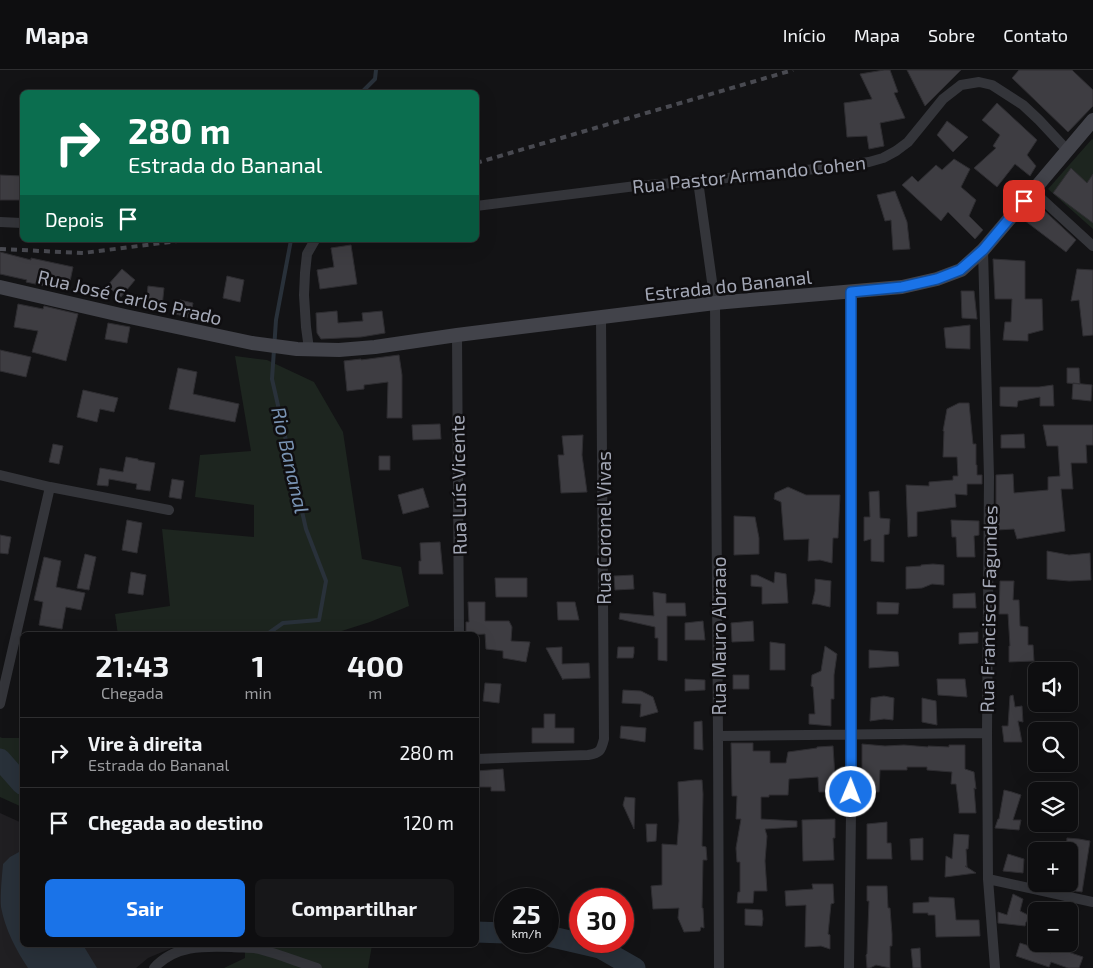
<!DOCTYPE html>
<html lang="pt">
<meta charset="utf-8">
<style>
:root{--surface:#0e0e10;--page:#171719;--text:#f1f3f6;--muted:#9b9c9f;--line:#2e2e30;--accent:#1a73e8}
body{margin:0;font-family:"Exo 2",sans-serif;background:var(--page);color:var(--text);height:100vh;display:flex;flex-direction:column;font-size:19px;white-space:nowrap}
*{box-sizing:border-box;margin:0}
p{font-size:16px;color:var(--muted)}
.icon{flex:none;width:28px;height:28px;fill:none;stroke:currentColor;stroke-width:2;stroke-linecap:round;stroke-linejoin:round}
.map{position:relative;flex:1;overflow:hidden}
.side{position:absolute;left:20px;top:562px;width:459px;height:315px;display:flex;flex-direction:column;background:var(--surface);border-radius:8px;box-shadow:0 5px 20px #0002,0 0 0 1px var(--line)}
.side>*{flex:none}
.banner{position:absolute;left:20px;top:20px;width:459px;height:152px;border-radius:8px;box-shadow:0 5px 20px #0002,0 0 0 1px var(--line);background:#0b6e4f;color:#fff;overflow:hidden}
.tools{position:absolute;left:1028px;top:592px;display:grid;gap:10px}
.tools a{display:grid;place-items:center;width:50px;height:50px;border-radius:8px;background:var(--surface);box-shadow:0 5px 20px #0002,0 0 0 1px var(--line);font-size:25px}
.speed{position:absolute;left:494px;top:818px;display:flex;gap:10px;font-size:25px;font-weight:700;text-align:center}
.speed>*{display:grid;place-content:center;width:65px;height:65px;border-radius:50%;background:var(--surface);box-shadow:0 5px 20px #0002,0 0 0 1px var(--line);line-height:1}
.speed small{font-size:12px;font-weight:400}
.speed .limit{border:8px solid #d22;background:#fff;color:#111}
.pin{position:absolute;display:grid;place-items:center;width:42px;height:42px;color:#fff;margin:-21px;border-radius:10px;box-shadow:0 2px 8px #0006}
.me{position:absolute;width:55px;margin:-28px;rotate:1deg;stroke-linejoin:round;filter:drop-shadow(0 0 4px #0008)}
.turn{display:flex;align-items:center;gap:18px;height:105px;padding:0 25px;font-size:22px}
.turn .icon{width:65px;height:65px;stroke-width:2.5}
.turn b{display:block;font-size:35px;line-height:42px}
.then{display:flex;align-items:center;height:48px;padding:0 25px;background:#0003;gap:10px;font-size:19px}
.eta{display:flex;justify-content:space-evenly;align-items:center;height:85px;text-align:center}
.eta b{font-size:30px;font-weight:700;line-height:35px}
.button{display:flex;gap:10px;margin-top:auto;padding:10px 25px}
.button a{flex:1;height:58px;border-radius:8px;background:var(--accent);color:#fff;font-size:20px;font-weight:700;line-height:58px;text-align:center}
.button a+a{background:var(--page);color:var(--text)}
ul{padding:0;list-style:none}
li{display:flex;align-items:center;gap:15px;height:70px;padding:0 25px;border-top:1px solid var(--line)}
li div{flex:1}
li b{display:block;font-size:19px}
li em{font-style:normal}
header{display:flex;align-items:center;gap:30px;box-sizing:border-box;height:70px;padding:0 25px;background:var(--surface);border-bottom:1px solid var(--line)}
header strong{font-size:24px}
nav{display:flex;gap:28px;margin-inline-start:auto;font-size:18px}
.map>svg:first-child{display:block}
.built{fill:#201f22}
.green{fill:#1d251f}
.water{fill:#29313a}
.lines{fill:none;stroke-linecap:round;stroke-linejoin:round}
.stream{stroke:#29313a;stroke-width:4}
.river{stroke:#29313a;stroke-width:21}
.building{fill:#3e3d42;stroke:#2e2d31}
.minor{stroke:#34353a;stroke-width:10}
.secondary{stroke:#42434a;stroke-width:14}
.rail{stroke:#494a51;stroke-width:4;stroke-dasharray:6 5;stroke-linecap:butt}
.route-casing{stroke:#114b97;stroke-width:12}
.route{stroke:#1a73e8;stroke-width:9}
.labels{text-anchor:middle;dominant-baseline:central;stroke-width:5;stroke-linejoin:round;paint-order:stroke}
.street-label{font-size:19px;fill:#a4a8b6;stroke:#0f0e10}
.water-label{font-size:20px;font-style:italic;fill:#7993b3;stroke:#0f0e10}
</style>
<header>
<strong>Mapa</strong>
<nav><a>Início</a><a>Mapa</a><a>Sobre</a><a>Contato</a></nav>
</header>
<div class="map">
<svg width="1093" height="898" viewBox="0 0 1093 898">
<rect width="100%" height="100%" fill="#131315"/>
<path class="built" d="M0,743L22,753V875H179L148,888L136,898H0Z"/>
<path class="green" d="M1092,69L1093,70V159L1048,119Z
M235,286L267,290L314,312L343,362L362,489L401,497L409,536L370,552L329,565H118L115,544L170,536L162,459L254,467V435L195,427L200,385L251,381Z
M0,667L2,668H22V737L0,727Z
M245,875H372L368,898H224L245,888Z"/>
<path class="water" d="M19,782L22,784V875H83L97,898H28C16,880 5,859 1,837C0,825 2,806 3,794L10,787Z"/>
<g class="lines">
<path class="stream" d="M362,22L375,9L376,0
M266,565L283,553L319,550L326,511L306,459L272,309L276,250L291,170"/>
<path class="river" d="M0,689L22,714
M476,862L505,863
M548,866L600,878L635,898"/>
</g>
<path class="building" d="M884,0H890L898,22L894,23L905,48L880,53L884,76L869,79L867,66L847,67L844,33L872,29L860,4Z
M907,0H961L925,36Z
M1019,0H1072L1093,20V36L1068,62L1012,8Z
M997,33L1037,70L1027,85L1036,96L1030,106L1015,94L997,117L974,98L996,78L993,76L1000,65L982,50Z
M947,51L968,67L953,82L937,65Z
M954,89L970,99L961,117L976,130L969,146L983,160L975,169L948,142L941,151L902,115L912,106L918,112L936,95L942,100Z
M1071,98L1087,113L1093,104V153L1053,123Z
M0,105L22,106V130H0Z
M895,121L907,152L910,179L893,180L891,150L885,151L877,125Z
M1036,133L1076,170L1066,182L1024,150Z
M351,175L357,214L320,219L317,200L334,197L331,178Z
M0,182L31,190V188L73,197L68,221L26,212L27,210L0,204Z
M993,189L1025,191V229H1042L1043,260L1028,264V271L1003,270L1005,252H1011L1012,229H995Z
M122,199L135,210L121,227L107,216Z
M1077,199L1093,200V265L1083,266L1079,230L1071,231Z
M227,206L244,210L240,232L223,228Z
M148,216L164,218L162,237L146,235Z
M961,221H974L977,249L962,248Z
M180,230L193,233L190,248L176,244Z
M18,234L43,239L44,236L78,244L66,291L32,282L38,261L14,257Z
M337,241L338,253L363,251L362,243L382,241L385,263L361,267L321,269L317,263L316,243Z
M108,253L130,257L127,273L105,269Z
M970,255V279L946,278L944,258Z
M0,280L31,287L26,307L0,301Z
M399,285L402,305V348H387L388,312L364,315V319L347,321L344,291L361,289V290Z
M178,298L197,302L193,324L239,334L235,352L169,339Z
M1067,298H1079L1080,314L1067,313Z
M1073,313L1092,315L1091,331L1072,329Z
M1053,315L1054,336H1040V327L1018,331L1017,337L1000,336V317H1039Z
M83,320L118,328L114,342L100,339L97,352L77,347Z
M959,333H969L973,374H976V395H977V405H982V414H967V425L955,424L956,437L917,442V466L908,467L906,415L929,416V412L953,410V406H958L957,387H943L944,361H943L947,339Z
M440,354L441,369L413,370L412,355Z
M1043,355H1093V375H1086L1087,393H1071L1073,419H1061L1065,461L1017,469L1014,459L997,460L999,438H996V405L1013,404L1014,423L1048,420V407L1060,406L1058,376H1047Z
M1024,364L1025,378H1001V365Z
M583,365L582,385L587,422L561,423L558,385H564L562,366Z
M53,374L63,376L59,394L49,392Z
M379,386H390V400H379Z
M126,387L138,389V390L155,393L150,421L136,419L137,414L109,409L108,416L97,415L100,398L123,402Z
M172,409L184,411L181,429L169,427Z
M788,417L806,425H840L838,468H833L832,493L820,490L808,491L809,469L784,470L781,432L774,429L775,423Z
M423,418L429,437L403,444L398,425Z
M879,421L880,448L890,449L889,464L884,465V492L871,491V469L864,471V447H870L869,422Z
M734,446L755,447L759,468V484L734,485Z
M127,450L142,453L137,483L122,480Z
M951,450L979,451V465L974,466L975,487H957L956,467H952Z
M0,465L11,467L8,484L0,483Z
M440,472L443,504H419V491H421L420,473Z
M1047,481L1069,485L1090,483L1091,510L1069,511L1047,509Z
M85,484L96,487L89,520L77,518Z
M44,487L61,491L56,517L85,523L81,540L66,537L62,559L39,555L43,532L34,530Z
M933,494L944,495V515L932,514L922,518L906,519V497L921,496V495Z
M131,502L146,505L143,525L128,523Z
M775,502L786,504L788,533L762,534V517L751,516V505H757L774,513Z
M633,505L634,519L615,520L614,506Z
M495,508H527V527H496Z
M815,509L831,511L830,537L817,534H812L815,521Z
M1000,511H1014L1013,530H1019L1020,556L1028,557V575H1033L1034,591L1009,592V576H1010L1008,544H999Z
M653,522L666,524V533H685L686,546H667V591L658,590V568H655V557L619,549L620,543L654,546Z
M975,523L976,538H953V524Z
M468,532H485V551H509L512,557L511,571L530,572L526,592L503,588V581L486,579L485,564L466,565V552H469Z
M557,532H575L579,550H558Z
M877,532L899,533L898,544H877Z
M703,551L705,570H685V553Z
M753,551L754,571L732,572L731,553Z
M978,562V573L959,574V563Z
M770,572L785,574V600H770Z
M825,576L837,584L834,605V629H831V656L809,654V644H815L813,617L811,616L812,605L821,601Z
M562,577V594L589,593L590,608L563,609V610L546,578Z
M618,577H634V583L633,588H617Z
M869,580L898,582L899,596L869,598Z
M733,605H749V619H733Z
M685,609L705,610V620L685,621Z
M937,609H965L967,627L938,625Z
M485,613L501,614L499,633L483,631Z
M623,620L641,621L653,627L658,642L640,647L641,634L622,633Z
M1013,625L1015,637L1022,636L1023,652L1018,651L1022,672H1004L1002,656H1008L1010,626Z
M884,626L894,628L893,650L884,649L870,651L871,628Z
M922,628L936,631L937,655L922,652Z
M544,644H555V658H574V673H532V658H544Z
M702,651L703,680L694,679V652Z
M621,656L646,658L645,672L620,668Z
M731,673H753V681H770V693H786L788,682L817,678V677L833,676L836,722H819L818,707L789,709L788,725H769V727H761V749L797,751V757L765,759L767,766L765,791L767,821H754L753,833H737L738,822H740V792H737L736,778L741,749H736L737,726H732Z
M862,674L885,676L904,675L928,677V676L949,677V675H965V699L974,702L976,719L974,718L976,743H959V739L956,714H951L952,702L927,700V697H907V700H880L879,722H862Z
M503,699L505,721H491V717H476V701Z
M695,710H702L703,724L702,776L706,777L707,790H703L702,838H703L704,858L701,857L700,861L684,862L678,848L679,838L653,839L651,816L662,815V774L677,775L679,751L678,712Z
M1004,720L1012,722L1021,725L1013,750H1021L1019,760L995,758L998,749H999Z
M625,727L635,728L634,759L623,735Z
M835,749V768H833L834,790L803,791L802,750Z
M887,752V773H891L892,789H867V754Z
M646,754H657L656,771L647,772Z
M954,764L969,765L968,779H966L967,797L965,796L976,803L945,807L946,786L952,789Z
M923,768V790H911L910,769Z
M1067,768L1079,769L1090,771L1082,822L1069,820L1072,796H1069V781H1066Z
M1008,784L1024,789L1023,803L1003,801Z
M812,814H833L834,833L831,834L828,864L830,865V879L821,876L805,877L806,835L786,836L785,821L813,819Z
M867,816H887L888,838H890L892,864V876H890V898L876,895L870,898H867L866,885L867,884L869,831H867Z
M1013,824L1023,829L1020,841L1028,845L1027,851L1026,852L1025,856L998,853V842L1007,845Z
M929,827L954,828L956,850H979L980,866L936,867L935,845H928V843H913V833L929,832Z
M745,839L762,840L763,849L762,856L745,855Z
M1020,873L1051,883L1053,877L1083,887L1079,898H1068L1051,892L1049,897L1016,886Z
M920,878L921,898H913L911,879Z"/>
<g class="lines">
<path class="minor" d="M698,111L715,233L718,666L719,898
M1033,121L1093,176
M476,136L636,116L698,111L825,98L869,92L883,88L896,81L908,72L943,29L961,15L979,12L992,15L1023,35L1039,50L1067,80
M0,152L22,153
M983,180L989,407L987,663L988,809L995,898
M457,265L459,565
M309,279L306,257L304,225L305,203L307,184L315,170
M0,405L50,417L169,440
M0,634L50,417
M718,666L987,663
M476,689L588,685C600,683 601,681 604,669L601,247
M988,809L1093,832
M154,898C175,875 203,876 232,877C241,878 251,877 259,879C279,884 298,892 317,898
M849,898L852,664L851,222"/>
<path class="secondary" d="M0,217L125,246L252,273L297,279L339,280L375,277L457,265L715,233L902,217L937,209L961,200L983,180L1093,50"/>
<path class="rail" d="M476,93L793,0
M0,179L83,183L186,170"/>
</g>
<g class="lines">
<defs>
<path id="route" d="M851,722V222L902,217L937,209L960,200L983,180L1024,131"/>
</defs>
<use href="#route" class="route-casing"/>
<use href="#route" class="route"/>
</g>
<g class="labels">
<g class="street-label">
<text transform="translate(749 104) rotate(-6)">Rua Pastor Armando Cohen</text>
<text transform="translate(728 215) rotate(-6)">Estrada do Bananal</text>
<text transform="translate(130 227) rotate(13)">Rua José Carlos Prado</text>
<text transform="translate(458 415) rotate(-91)">Rua Luís Vicente</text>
<text transform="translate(603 458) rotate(-90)">Rua Coronel Vivas</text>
<text transform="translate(988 539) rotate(-89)">Rua Francisco Fagundes</text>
<text transform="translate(718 566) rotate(-90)">Rua Mauro Abraao</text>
</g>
<g class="water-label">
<text transform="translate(291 390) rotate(77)">Rio Bananal</text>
</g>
</g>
</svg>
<div class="tools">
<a><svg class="icon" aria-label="sound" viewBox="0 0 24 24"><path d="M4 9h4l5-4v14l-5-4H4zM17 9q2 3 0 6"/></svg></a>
<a><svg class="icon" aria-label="search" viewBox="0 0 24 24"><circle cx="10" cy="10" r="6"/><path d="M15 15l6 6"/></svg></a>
<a><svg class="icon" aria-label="layers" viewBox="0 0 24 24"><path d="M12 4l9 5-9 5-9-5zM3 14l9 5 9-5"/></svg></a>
<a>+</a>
<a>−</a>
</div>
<div class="speed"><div>25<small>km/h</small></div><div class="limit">30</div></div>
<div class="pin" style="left:1024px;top:131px;background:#d93025"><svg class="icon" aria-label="arrive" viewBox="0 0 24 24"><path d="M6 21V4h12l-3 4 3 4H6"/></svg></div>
<svg class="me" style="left:851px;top:722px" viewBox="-20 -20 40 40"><circle r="17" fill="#1a73e8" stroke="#fff" stroke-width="3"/><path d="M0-11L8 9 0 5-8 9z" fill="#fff"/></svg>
<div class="banner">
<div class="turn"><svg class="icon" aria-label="right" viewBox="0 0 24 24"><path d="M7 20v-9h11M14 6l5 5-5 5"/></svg><div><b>280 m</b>Estrada do Bananal</div></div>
<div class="then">Depois<svg class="icon" aria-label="arrive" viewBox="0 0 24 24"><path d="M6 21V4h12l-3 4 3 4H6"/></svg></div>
</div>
<section class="side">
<div class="eta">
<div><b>21:43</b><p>Chegada</p></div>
<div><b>1</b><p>min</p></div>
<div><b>400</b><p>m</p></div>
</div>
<ul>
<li><svg class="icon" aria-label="right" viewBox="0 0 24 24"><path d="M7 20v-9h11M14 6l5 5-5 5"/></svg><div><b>Vire à direita</b><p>Estrada do Bananal</p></div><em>280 m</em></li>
<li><svg class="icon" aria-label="arrive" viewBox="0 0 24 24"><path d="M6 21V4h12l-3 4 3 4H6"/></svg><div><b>Chegada ao destino</b></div><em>120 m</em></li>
</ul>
<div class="button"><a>Sair</a><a>Compartilhar</a></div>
</section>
</div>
